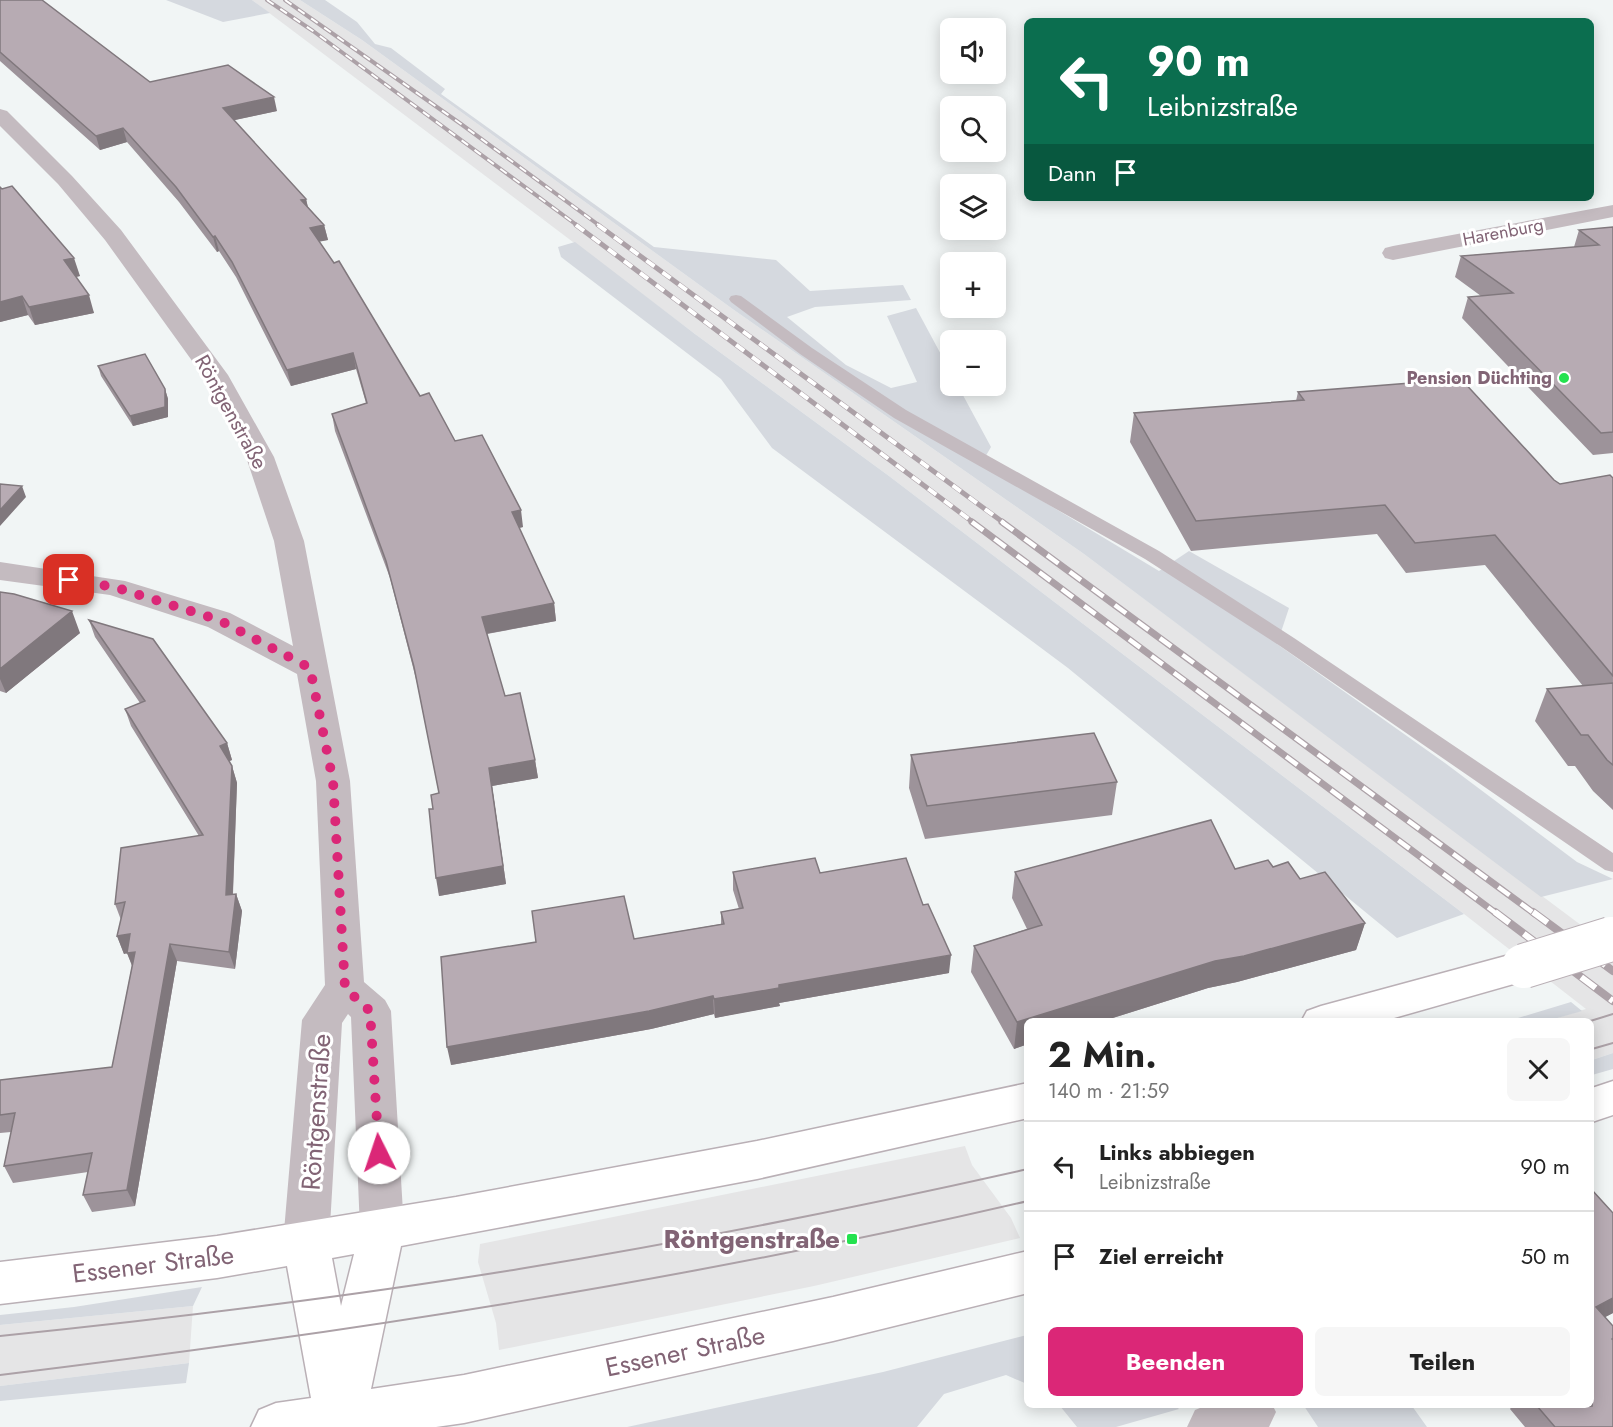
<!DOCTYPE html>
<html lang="de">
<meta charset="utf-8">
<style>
:root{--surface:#fff;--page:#f6f6f6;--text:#222;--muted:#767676;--line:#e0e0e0;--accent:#db2777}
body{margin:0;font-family:Jost,sans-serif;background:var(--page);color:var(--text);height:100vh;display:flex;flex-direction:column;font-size:22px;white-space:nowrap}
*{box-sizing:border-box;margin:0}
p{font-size:20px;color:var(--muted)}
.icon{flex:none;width:33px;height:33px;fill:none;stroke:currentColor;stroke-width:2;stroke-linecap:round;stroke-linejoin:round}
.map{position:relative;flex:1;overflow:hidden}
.sheet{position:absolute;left:1024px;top:1018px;width:570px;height:390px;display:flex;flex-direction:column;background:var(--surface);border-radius:9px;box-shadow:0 3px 15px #0003}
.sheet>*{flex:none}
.guide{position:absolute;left:1024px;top:18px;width:570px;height:183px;border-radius:9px;box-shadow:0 3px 15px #0003;background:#0b6e4f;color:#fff;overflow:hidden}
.fabs{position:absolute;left:940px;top:18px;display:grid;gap:12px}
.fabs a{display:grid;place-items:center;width:66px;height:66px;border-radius:9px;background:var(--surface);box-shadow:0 3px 15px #0003;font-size:30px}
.pin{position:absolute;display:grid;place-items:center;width:51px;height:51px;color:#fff;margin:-26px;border-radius:12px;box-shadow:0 3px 9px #0006}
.me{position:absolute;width:66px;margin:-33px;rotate:356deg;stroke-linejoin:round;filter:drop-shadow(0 0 4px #0008)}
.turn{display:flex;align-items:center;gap:21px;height:126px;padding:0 24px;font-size:27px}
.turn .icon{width:78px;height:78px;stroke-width:2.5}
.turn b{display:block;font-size:42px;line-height:51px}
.then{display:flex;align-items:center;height:57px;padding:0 24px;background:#0003;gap:12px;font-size:22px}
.round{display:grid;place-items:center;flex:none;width:63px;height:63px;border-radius:9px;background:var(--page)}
.summary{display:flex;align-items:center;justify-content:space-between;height:102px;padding:0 24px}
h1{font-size:36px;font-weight:700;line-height:45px}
.button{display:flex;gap:12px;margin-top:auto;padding:12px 24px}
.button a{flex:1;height:69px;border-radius:9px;background:var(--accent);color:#fff;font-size:24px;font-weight:700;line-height:69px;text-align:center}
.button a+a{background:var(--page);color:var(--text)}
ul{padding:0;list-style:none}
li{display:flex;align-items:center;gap:18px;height:90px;padding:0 24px;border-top:2px solid var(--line)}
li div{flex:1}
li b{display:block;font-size:22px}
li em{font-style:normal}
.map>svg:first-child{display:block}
.built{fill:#e5e5e6}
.green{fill:#d5d9df}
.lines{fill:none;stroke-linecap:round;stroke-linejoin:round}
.secondary-casing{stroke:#bab0b6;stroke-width:3}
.service{fill:#c4bbc0;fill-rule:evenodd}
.minor{fill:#c4bbc0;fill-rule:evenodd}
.secondary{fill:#fff;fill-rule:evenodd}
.tram{stroke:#aca1a7;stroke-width:2}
.rail-far3-casing{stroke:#aca1a7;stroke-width:4}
.rail-far2-casing{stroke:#aca1a7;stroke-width:5}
.rail-far1-casing{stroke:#aca1a7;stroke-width:7}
.rail-casing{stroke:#aca1a7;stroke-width:8}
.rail-far3{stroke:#fff;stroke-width:2;stroke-dasharray:8;stroke-linecap:butt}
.rail-far2{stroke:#fff;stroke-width:4;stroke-dasharray:10;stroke-linecap:butt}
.rail-far1{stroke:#fff;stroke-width:4.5;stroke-dasharray:14;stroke-linecap:butt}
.rail{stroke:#fff;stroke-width:6;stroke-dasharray:18;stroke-linecap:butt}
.secondary-bridge-casing{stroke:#bab0b6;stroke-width:46;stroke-linecap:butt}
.secondary-bridge{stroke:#fff;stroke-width:44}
.wall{fill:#9d939a}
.shaded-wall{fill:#80787d}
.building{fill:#b7abb3;stroke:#80787d;stroke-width:1.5}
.route{stroke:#db2777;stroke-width:10;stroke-dasharray:0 18}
.poi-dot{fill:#24e24f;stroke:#fff;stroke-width:2}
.labels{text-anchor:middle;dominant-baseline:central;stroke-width:6;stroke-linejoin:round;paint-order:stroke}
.far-street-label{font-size:18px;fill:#826475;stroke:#fff}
.far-poi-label{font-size:18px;font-weight:bold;fill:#826475;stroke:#fff;text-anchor:end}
.street-label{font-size:21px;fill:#826475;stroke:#fff}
.near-street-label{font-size:26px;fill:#826475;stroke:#fff}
.near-poi-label{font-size:26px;font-weight:bold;fill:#826475;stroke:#fff;text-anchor:end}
</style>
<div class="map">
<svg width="1613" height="1427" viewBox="0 0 1613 1427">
<rect width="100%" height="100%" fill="#f1f5f5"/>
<path class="built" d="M252,0H300L362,40L734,310L1084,554L1613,949V1053L1592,1060V1022L1547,1021L1586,1009L1464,914L889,476L695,334Z
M965,1146L972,1165L1011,1218L1020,1238L814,1286L499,1350L496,1323L478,1262L480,1244Z
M193,1306L189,1363L0,1386V1325Z"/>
<path class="green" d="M166,0H252L270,13L223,22Z
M300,0H325L357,22L375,44L391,48L445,89L441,94L654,247L776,260L810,291L903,285L911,300L815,307L787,317L846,365L891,388L917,382L887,316L916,308L951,373V386H958L991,447L981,464L1159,571L1189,551L1289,608L1277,644L1445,763L1577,862L1613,879L1541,897L1084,554L734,310L362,40Z
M575,242L695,334L889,476L1464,914L1397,938L1068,668L772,448L721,379L561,257L558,247Z
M1571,1002L1582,1011L1547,1021H1508Z
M1613,1053V1069L1592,1075V1060Z
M202,1287L193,1306L0,1325V1315L74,1307Z
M1027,1335V1384L1006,1375L944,1394L917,1427H627L883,1372Z
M189,1363L186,1383L0,1401V1386Z
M1060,1406H1176L1179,1409L1116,1427H1077Z
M1304,1406H1412L1427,1427H1318Z"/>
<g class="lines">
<defs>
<path id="secondary" d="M1524,951L1538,955L1543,966L1538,977L1380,1022H1301L1307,1011L1321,1006Z
M1613,1081V1115L1592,1122V1088Z
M1028,1083V1118L757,1179L401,1246L371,1389L464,1375L833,1297L1028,1251V1293L833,1341L464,1423L436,1427H251L259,1410L276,1403L311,1398L287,1266L217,1278L0,1304V1262L217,1236L456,1197L757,1141ZM354,1254L341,1306L332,1258Z"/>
</defs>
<use href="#secondary" class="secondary-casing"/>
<path class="service" d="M736,295L741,296L812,348L906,410L1159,551L1294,638L1613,853V872L1605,870L1280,646L1145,559L894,418L800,354L731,302L729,299L731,296Z"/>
<path class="minor" d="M0,109L7,111L72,176L121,230L228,375L274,457L304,541L350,781L364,982L385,1000L391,1011L404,1229L398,1243L382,1249L366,1243L360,1229L351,1017L348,1014L342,1023L329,1243L322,1257L306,1263L290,1257L283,1243L302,1020L325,985L316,781L297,674L208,627L110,595L0,580V562L125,581L230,613L293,646L274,541L246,457L203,376L105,240L58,184L0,126Z
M1613,205V217L1393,260L1385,258L1382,253L1385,248L1393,246Z
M1205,1406H1273L1276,1412L1269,1427H1187L1195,1410Z"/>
<use href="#secondary" class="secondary"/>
<path class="tram" d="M1587,1022L1613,1014
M1592,1049L1613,1043
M0,1336C174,1318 347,1297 519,1269C690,1241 859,1207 1028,1169
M0,1375C345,1333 689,1280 1028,1201"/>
<defs>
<path id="rail-far3" d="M267,0L313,31L578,226
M285,0L461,124L600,226"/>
<path id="rail-far2" d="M576,225L974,523
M598,225L1004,523"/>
<path id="rail-far1" d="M972,522L1497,914
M1002,522L1535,914"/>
<path id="rail" d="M1495,912L1613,1001
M1533,912L1613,971"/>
</defs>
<use href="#rail-far3" class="rail-far3-casing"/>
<use href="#rail-far2" class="rail-far2-casing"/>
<use href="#rail-far1" class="rail-far1-casing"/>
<use href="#rail" class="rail-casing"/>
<use href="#rail-far3" class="rail-far3"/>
<use href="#rail-far2" class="rail-far2"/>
<use href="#rail-far1" class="rail-far1"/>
<use href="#rail" class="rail"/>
<defs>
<path id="secondary-bridge" d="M1524,966L1611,939"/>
</defs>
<use href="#secondary-bridge" class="secondary-bridge-casing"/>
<use href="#secondary-bridge" class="secondary-bridge"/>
</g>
<path class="wall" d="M0,0L150,82L277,111L234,120L306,199L308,207L324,225L328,240L319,241L420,396L523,527L519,528L554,603L556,621L487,634L505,696L535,760L538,778L492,786L506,884L439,896L433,809L439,793L417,683L390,578L335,431L332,414L366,403L356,369L291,386L236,277L219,251L217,252L179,202L127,142L100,150L0,61Z
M0,187L80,276L76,277L94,313L35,325L28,315L0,322Z
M1613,227V453L1593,455L1462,318L1468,297L1481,296L1455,277L1461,256L1574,247L1579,230Z
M98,366L165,389L168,399V417L133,426L101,376Z
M1298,392L1554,480L1560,484L1613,478V810L1593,791L1575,766H1568L1535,721L1547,689L1583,686L1485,565L1406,573L1377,534L1191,551L1130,442L1134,413L1296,401Z
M0,592L80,633L6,693L0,691Z
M89,620L227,743L232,760L229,761L232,766L237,783L233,894H236L242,911L235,969L177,961L135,1206L92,1212L83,1195L88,1172L13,1183L4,1166L11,1132L0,1133V1080L112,1067L132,966L127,953L124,954L117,936L121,920L115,904L199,836L131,726L125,709L140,703L95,637Z
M911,755L1117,782L1112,815L925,839L909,788Z
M1273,867L1300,879L1365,923L1356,950L1237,982L1208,988L1100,1022H1028V1044L1014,1049L971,972L974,946L1027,929L1012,898L1015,872L1235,869Z
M733,872L820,873L949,973L779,1003L780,1006L739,1013L715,1018L714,1014L651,1029L451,1065L634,939L721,924V912L739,909L733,890Z
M1613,1213V1313L1605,1317L1613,1427H1525L1510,1409L1512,1406H1592Z"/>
<path class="shaded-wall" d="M274,97L277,111L226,122L223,108Z
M123,128L127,142L100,150L96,136Z
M306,199L309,213L301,200Z
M324,225L328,240L313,243L310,228Z
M215,236L219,251L217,252L213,237Z
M74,258L80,276L70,278L64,260Z
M89,295L94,313L35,325L29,307Z
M22,296L28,315L0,322V302Z
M353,353L356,369L291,386L287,370Z
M165,389L168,399V417L133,426L130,416Z
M22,486L26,497L0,526V510Z
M521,510L523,527L514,529L512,512Z
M554,603L556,621L485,634L482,617Z
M72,611L80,633L6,693L0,679V669Z
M227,743L232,760L225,763L220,746Z
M535,760L538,778L492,786L506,884L439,896L436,878L489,768Z
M232,766L237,783L232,913L226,895Z
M236,894L242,911L235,969L229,952Z
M1365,923L1356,950L1237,982L1208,988L1100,1022H1028V1044L1014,1049L1017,1022L1215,961Z
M130,934L135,952L134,970L127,953L124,954L117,936Z
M170,944L177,961L135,1206L127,1190Z
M951,955L949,973L779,1003L780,1006L715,1018L714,999L779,985Z
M713,996L714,1014L651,1029L451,1065L447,1047Z
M1613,1298V1313L1592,1324L1596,1307Z"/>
<path class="building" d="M0,0H42L150,82L228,65L274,97L223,108L306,199L301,200L324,225L310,228L334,263L339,261L420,396L429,393L455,441L482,435L521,510L512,512L554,603L482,617L505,696L520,693L535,760L489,768L503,866L436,878L429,809H433L431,795L439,793L414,667L386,561L332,414L367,403L353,353L287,370L232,262L215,236L213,237L176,187L123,128L96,136L0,52Z
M12,186L74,258L64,260L89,295L29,307L22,296L0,302V187L2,189Z
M1613,227V432L1601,433L1468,297L1513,293L1461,256L1599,245L1579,230Z
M145,354L165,389V407L130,416L98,366Z
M1461,379L1554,480L1560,484L1610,475L1613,478V676L1495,535L1415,543L1385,505L1196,521L1134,413L1304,400L1298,392Z
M0,484L22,486L0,510Z
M0,592L14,594L72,611L0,669Z
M89,620L153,639L227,743L220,746L232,766L226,895L236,894L229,952L170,944L127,1190L83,1195L92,1153L4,1166L15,1113L0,1115V1080L112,1067L135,952L127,953L130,934L117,936L125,902L115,904L121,848L203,835L125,709L145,701Z
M1613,683V765L1607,760L1588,735H1581L1547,689Z
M1094,733L1117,782L927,806L911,755Z
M1211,820L1235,869L1268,860L1273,867L1288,862L1300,879L1325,872L1365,923L1244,956L1215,961L1017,1022L974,946L1042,925L1015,872Z
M815,858L820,873L906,858L923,905L928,904L951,955L779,985V988L738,995L714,999L713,996L649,1011L447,1047L441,957L536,942L532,911L624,896L634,939L724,924L721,912L743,908L733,872Z
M1592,1190L1613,1213V1298L1596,1307L1613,1326V1338L1612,1339L1613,1340V1427H1555L1537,1406H1592Z"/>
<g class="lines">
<path class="route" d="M69,580L114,587L219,620L310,668L333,781L345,988L370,1011L379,1153"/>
</g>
<g class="poi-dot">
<circle cx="1564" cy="378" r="6"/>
<rect x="846" y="1233" width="12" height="12" rx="3"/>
</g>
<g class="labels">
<g class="far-street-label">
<text transform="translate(1503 232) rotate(-11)">Harenburg</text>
</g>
<g class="far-poi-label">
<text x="1552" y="378">Pension Düchting</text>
</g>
<g class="street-label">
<text transform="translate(231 412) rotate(61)">Röntgenstraße</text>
</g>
<g class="near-street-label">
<text transform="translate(316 1112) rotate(-86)">Röntgenstraße</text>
<text transform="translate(153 1264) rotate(-7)">Essener Straße</text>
<text transform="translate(685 1351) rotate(-12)">Essener Straße</text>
</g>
<g class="near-poi-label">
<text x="840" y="1239">Röntgenstraße</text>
</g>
</g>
</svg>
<div class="fabs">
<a><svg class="icon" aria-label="sound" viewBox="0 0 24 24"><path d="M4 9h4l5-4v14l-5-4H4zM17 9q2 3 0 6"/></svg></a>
<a><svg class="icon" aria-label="search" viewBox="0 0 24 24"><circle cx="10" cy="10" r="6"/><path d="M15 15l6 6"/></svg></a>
<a><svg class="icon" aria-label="layers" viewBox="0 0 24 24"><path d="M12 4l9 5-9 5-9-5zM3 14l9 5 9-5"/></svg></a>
<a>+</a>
<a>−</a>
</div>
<div class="pin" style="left:69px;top:580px;background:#d93025"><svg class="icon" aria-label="arrive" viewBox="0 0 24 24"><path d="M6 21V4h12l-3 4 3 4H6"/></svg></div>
<svg class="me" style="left:379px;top:1153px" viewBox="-20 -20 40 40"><circle r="19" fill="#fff"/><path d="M0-13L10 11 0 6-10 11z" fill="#db2777"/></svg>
<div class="guide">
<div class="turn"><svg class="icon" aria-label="left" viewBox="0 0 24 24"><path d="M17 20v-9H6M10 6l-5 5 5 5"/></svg><div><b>90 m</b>Leibnizstraße</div></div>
<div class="then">Dann<svg class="icon" aria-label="arrive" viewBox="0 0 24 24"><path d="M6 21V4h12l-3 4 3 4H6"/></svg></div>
</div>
<section class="sheet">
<div class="summary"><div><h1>2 Min.</h1><p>140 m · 21:59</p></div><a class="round"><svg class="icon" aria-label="close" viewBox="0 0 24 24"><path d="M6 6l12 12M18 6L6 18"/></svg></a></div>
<ul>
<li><svg class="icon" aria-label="left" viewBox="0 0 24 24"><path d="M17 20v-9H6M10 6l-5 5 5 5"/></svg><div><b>Links abbiegen</b><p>Leibnizstraße</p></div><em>90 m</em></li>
<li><svg class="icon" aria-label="arrive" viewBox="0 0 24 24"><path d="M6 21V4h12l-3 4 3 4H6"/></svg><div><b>Ziel erreicht</b></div><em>50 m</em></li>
</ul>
<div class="button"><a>Beenden</a><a>Teilen</a></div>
</section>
</div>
